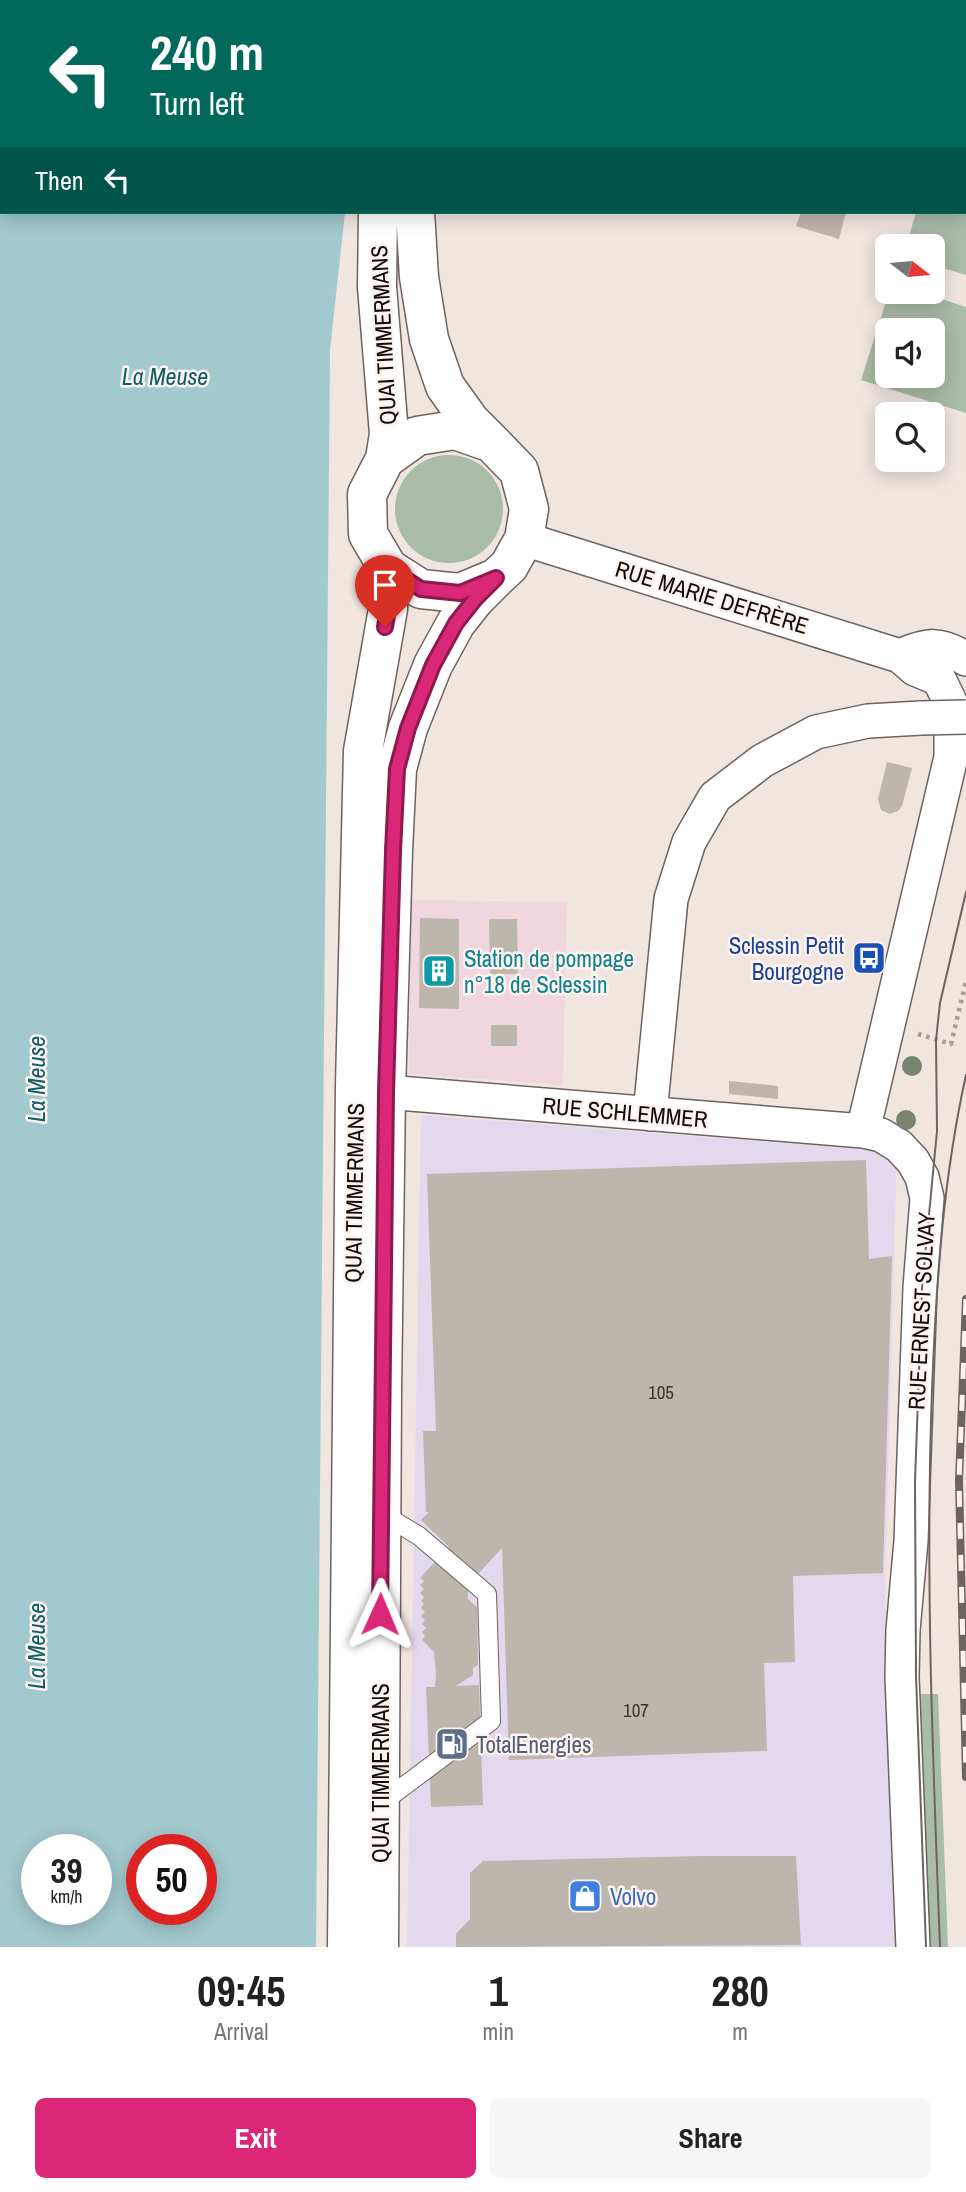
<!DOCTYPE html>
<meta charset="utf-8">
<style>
:root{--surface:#fff;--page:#f6f6f6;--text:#222;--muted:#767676;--accent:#db2777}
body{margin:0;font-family:"Archivo Narrow",sans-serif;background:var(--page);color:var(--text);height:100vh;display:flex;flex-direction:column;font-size:26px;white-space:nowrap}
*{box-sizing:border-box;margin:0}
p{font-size:23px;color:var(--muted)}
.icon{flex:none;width:38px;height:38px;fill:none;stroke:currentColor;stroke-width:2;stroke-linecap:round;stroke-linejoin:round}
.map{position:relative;height:1947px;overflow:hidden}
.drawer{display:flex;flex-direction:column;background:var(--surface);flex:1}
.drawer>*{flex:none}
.banner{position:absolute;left:0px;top:0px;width:966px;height:214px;box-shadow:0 4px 18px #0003;background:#00695c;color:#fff;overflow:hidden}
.needle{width:46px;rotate:106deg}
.controls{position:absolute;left:875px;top:234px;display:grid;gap:14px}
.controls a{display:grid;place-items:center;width:70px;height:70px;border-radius:10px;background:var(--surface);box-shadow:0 4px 18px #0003;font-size:35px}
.speed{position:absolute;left:21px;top:1834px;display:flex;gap:14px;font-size:35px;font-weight:700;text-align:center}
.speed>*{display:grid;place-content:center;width:91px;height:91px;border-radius:50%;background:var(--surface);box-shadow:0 4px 18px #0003;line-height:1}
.speed small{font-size:18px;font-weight:400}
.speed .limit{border:10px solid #d22;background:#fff;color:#111}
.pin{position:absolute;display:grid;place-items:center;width:60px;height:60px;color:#fff;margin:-72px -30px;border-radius:50% 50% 50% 0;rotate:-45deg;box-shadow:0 0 7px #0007}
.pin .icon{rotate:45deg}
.me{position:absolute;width:77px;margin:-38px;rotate:1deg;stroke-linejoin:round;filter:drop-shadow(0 0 5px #0008)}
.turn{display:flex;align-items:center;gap:24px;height:147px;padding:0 35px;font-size:32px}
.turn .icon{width:91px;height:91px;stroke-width:2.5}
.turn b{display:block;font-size:49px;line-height:60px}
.then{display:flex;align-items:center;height:66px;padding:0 35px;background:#0003;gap:14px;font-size:26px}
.eta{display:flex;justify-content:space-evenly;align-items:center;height:119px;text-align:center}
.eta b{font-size:42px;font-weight:700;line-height:49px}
.cta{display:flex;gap:14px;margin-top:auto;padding:14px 35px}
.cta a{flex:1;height:80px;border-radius:10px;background:var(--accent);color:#fff;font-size:28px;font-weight:700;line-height:80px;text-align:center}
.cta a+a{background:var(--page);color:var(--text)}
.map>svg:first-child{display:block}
.commercial{fill:#e2d9ef}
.industrial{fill:#efd6df}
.green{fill:#a9bca7;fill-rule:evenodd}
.water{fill:#a2c9ce;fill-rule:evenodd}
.building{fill:#bcb6ad}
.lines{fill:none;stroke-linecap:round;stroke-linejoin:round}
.lane-casing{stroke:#6d635f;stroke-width:20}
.street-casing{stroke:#6d635f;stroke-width:36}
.secondary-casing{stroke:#6d635f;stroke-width:41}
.path{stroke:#a59c98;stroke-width:4.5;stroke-dasharray:3.5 5;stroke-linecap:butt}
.lane{stroke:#fff;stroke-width:18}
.street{stroke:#fff;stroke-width:33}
.secondary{stroke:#fff;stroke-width:38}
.tram{stroke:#6b6461;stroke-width:2}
.rail-casing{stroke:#6b6461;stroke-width:8}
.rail{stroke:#fef2ee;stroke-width:5;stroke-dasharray:16;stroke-linecap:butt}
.street-bridge-casing{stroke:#6d635f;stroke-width:36;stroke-linecap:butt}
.street-bridge{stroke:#fff;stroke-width:33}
.tree{fill:#77846f}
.route-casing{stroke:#8e194d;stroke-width:18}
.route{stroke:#db2777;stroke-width:12}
.labels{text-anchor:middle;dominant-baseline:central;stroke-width:5;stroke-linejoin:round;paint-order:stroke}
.number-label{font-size:19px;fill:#3b3634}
.street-label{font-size:23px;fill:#100c0b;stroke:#fef2ee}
.transit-label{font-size:23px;fill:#164399;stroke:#fef2ee;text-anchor:end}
.culture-label{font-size:23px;fill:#0d838f;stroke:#fef2ee;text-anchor:start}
.service-label{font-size:23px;fill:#4e5e75;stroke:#fef2ee;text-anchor:start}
.shop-label{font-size:23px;fill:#366cbe;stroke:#fef2ee;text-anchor:start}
.water-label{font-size:24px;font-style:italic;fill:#0f6067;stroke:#fef2ee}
</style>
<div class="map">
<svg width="966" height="1947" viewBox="0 0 966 1947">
<rect width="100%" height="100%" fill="#f1e5e0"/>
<path class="commercial" d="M421,1115L897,1152L885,1577L895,1947H407Z"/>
<path class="industrial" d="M461,0H966V156L964,2Z
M411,900L567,902L563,1085L409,1074Z"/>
<path class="green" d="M964,156L966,157V275L933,265V247H906L916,212H964Z
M889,292H920L966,307V413L861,380ZM887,331H933V376H887Z
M395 509a54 54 0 1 1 108 0a54 54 0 1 1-108 0Z
M909,1694H938L948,1947H919Z"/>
<path class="water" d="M0,0H368L2,2V212H345L330,350L316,1947H0ZM37,1850H96V1909H37ZM142,1850H201V1909H142Z"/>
<path class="building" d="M801,212H846L839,239L796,226Z
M887,762L912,768L902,806L898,811L890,814L881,810L878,799Z
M420,918L459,919V1009L419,1008Z
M489,919H517L518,974H490Z
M491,1025H517V1046H491Z
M729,1081L778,1086V1099L729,1094Z
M866,1160L869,1259L892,1256L883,1573L793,1576L795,1662L764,1663L767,1751L509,1760L502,1548L468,1585V1599L477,1607L478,1665L473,1668V1675L456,1686L479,1685L483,1805L431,1807L426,1687H435L436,1674L434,1652L422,1640L425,1636L422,1632L426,1628L422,1624L425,1620L421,1616L425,1612L421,1608L424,1604L421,1601L424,1597L420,1593L424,1589L420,1585L424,1581L420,1578L449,1547L421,1520L429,1512H426L423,1431H436L427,1174Z
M700,1856H796L801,1945L456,1947V1934L470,1919V1873L483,1861Z"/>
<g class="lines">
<defs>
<path id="lane" d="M380,1804L491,1721L487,1594L419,1536L381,1513"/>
<path id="street" d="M524,539L900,656L915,669L939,679L951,704V757L863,1131
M900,656C928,644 940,642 966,659
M386,1092L863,1131L881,1135L899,1146L913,1161L922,1177L927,1198L920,1288L911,1541L903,1630L902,1677L913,1947
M650,1114L671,899L689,842L715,797L762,761L816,732L868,721L921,718"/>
<path id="secondary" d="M401,2V0
M436,2L437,0
M378,212L377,287L389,434L385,459
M415,212L419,277L429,339L445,386L470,421L492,443L519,471L529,509L524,539L509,566L496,578L460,593L421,589L388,568L368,534L367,494L385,459L417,436L455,430L492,443
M347,1947L355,1086L363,751L388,609V568
M379,1947L382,1394L386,1092L393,851L397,769L408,728L433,665L456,623L475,599L496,578"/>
</defs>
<use href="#lane" class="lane-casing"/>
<use href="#street" class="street-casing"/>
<use href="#secondary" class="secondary-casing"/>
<path class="path" d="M918,1034L951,1044L966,981"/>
<use href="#lane" class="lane"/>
<use href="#street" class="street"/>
<use href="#secondary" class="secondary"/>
<path class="tram" d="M926,1947L916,1676L915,1481L922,1288L937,1131L936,1040L940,1003L966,892
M940,1947C933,1761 925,1576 932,1391C936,1284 943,1179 966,1075"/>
<defs>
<path id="rail" d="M966,1299L959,1481L966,1777"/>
</defs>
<use href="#rail" class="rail-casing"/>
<use href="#rail" class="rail"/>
<defs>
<path id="street-bridge" d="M921,718L966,717"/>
</defs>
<use href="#street-bridge" class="street-bridge-casing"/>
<use href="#street-bridge" class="street-bridge"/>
</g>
<g class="tree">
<circle cx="912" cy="1066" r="10"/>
<circle cx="906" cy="1120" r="10"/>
</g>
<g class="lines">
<defs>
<path id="route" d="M380,1614L386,1092L393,851L397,769L408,728L433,665L456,623L475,599L496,578L460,593L421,589L388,568V609L385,627"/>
</defs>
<use href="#route" class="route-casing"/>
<use href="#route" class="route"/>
</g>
<defs>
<symbol id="bus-square" viewBox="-11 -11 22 22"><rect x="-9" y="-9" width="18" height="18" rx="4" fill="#1a4fb4" stroke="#fef2ee"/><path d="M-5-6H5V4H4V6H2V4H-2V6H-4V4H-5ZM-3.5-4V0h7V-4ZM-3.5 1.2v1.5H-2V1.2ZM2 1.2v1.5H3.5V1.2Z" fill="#fff"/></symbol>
<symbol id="building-square" viewBox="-11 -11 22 22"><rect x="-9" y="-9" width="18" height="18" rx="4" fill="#0f9aa8" stroke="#fef2ee"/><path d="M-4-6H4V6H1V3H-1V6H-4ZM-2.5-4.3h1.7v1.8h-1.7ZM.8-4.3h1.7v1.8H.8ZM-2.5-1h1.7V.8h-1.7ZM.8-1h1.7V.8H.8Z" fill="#fff"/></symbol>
<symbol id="fuel-square" viewBox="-11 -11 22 22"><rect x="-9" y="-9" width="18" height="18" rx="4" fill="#5c6f8a" stroke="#fef2ee"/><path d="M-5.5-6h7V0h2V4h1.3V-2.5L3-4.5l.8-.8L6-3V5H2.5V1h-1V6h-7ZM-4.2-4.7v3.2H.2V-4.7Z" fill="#fff"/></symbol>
<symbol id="shop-square" viewBox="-11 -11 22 22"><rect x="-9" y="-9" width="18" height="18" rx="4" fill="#3f7fe0" stroke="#fef2ee"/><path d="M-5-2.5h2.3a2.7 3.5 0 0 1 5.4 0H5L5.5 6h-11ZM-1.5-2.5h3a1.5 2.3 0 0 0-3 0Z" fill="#fff"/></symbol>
</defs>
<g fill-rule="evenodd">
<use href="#bus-square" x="850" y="939" width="38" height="38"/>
<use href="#building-square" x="420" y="952" width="38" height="38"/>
<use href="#fuel-square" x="433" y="1725" width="38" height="38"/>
<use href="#shop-square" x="566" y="1877" width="38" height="38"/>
</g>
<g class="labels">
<g class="number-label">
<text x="661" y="1392">105</text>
<text x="636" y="1710">107</text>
</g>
<g class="street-label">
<text transform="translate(383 335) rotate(-93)">QUAI TIMMERMANS</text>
<text transform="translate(712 597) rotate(17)">RUE MARIE DEFRÈRE</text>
<text transform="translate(625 1112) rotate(5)">RUE SCHLEMMER</text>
<text transform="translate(354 1193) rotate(-89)">QUAI TIMMERMANS</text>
<text transform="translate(921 1311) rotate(-87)">RUE ERNEST SOLVAY</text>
<text transform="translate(380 1773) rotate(-90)">QUAI TIMMERMANS</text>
</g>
<g class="transit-label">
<text x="844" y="945">Sclessin Petit<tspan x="844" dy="26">Bourgogne</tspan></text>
</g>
<g class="culture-label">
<text x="464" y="958">Station de pompage<tspan x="464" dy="26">n°18 de Sclessin</tspan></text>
</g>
<g class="service-label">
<text x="476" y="1744">TotalEnergies</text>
</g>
<g class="shop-label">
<text x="610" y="1896">Volvo</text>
</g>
<g class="water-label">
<text x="165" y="376">La Meuse</text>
<text transform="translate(36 1079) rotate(-90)">La Meuse</text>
<text transform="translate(36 1646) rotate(-90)">La Meuse</text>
</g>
</g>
</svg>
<div class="controls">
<a><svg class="needle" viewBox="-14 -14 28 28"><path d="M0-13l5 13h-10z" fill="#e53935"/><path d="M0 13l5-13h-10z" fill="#767676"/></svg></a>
<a><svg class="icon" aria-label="sound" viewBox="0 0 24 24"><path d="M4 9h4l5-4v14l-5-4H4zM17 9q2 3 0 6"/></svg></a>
<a><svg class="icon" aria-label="search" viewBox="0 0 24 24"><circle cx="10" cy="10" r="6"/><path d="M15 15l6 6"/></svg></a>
</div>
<div class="speed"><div>39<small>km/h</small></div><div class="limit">50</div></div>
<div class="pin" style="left:385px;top:627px;background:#d93025"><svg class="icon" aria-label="arrive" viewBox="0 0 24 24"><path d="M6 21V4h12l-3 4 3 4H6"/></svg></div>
<svg class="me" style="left:380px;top:1614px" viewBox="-20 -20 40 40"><path d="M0-17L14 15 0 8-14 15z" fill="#db2777" stroke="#fff" stroke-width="4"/></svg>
<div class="banner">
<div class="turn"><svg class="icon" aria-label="left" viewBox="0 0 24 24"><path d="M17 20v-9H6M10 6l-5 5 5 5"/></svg><div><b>240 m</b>Turn left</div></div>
<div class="then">Then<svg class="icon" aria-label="left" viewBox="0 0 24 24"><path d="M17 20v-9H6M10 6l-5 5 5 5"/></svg></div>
</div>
</div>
<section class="drawer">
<div class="eta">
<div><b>09:45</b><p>Arrival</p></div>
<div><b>1</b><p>min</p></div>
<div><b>280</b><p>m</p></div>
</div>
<div class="cta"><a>Exit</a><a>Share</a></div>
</section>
